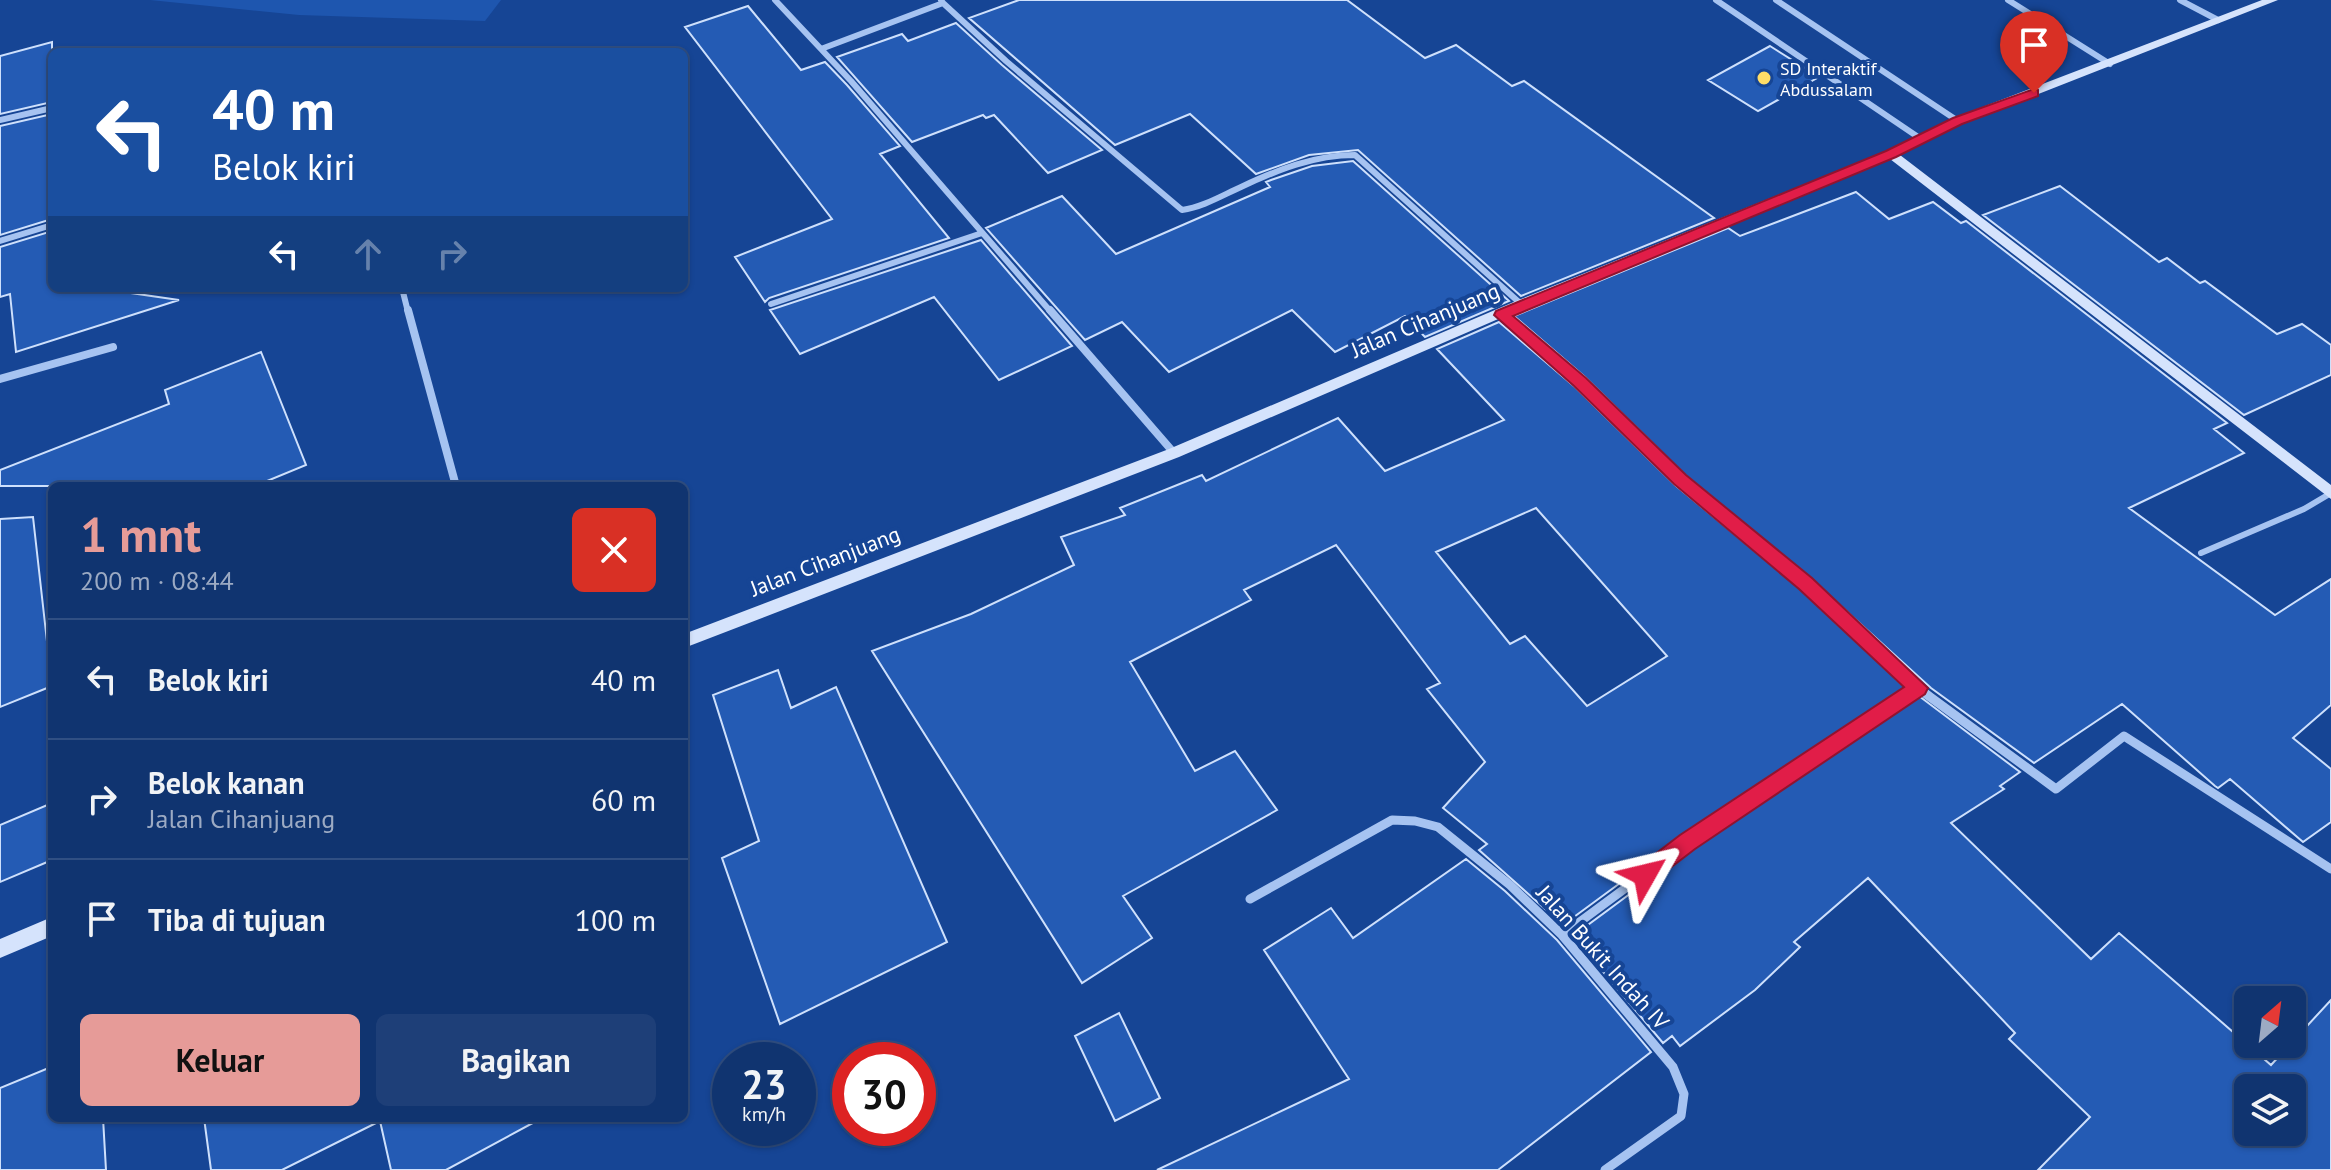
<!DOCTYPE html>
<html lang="id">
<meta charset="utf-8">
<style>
:root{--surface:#103470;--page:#1e3f78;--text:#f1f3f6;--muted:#9caac3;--line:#304f83;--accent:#e69b98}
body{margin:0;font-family:"PT Sans",sans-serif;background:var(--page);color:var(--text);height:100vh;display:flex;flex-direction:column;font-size:30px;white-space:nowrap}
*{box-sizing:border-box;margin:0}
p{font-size:26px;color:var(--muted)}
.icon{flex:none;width:44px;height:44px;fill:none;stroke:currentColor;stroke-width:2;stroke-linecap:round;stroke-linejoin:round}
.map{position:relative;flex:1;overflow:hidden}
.sheet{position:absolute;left:48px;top:482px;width:640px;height:640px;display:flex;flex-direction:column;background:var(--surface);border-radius:12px;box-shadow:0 2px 6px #0004,0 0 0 2px var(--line)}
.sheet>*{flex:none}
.hud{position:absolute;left:48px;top:48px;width:640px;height:244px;border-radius:12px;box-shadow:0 2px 6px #0004,0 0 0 2px var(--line);background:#1a4fa0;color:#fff;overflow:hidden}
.needle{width:52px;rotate:28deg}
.buttons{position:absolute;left:2234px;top:986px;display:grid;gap:16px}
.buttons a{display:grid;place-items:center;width:72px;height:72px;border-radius:12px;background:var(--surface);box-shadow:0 2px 6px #0004,0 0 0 2px var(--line);font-size:40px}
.speed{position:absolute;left:712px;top:1042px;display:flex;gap:16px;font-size:40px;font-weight:700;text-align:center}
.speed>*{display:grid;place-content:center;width:104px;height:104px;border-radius:50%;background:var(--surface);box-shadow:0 2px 6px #0004,0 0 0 2px var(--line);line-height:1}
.speed small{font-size:20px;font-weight:400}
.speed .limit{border:12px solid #d22;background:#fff;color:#111}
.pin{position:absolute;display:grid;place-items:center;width:68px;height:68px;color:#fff;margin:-82px -34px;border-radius:50% 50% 50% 0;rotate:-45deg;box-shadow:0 0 8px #0007}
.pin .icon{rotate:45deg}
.me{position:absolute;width:88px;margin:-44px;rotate:53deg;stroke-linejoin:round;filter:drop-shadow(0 0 6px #0008)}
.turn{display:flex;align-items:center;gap:28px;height:168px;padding:0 32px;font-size:36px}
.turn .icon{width:104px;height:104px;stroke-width:2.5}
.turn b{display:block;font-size:56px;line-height:68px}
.lanes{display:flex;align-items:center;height:76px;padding:0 32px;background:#0003;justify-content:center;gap:40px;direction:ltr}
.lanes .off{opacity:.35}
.round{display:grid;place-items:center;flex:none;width:84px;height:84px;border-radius:12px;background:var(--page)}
.overview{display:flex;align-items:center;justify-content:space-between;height:136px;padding:0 32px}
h1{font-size:48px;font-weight:700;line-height:60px;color:var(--accent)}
.cta{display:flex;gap:16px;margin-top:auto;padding:16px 32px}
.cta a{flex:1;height:92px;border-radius:12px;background:var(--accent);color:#111;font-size:32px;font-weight:700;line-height:92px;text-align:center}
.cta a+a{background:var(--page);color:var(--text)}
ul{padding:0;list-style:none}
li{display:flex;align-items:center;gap:24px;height:120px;padding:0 32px;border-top:2px solid var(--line)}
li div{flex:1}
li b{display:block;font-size:30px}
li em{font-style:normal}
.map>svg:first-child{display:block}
.green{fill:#1e56af}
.building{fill:#245bb4;stroke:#cee0fc;stroke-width:2;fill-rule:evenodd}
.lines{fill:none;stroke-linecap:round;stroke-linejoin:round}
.lane{stroke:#a6c3f1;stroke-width:6}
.street-far2{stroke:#a6c3f1;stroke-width:6}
.street-far1{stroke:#a6c3f1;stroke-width:8}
.street{stroke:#a6c3f1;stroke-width:9}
.secondary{fill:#d5e3fc;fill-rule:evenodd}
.route{fill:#e11d48;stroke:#92132f;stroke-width:2}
.poi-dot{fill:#ffdd67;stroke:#164595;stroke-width:3}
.labels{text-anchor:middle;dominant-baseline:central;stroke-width:8;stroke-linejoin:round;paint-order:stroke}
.far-poi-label{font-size:18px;fill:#fff;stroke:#164595;text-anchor:start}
.street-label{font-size:22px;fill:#fff;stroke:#164595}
</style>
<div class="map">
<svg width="2331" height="1170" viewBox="0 0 2331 1170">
<rect width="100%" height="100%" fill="#164595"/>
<path class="green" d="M150,0H501L485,21L299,15Z"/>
<path class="building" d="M1019,0H1347L1425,58L1456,45L1512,86L1524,81L1714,218L1521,296L1358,150L1309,155L1256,174L1190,114L1115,145L969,18Z
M748,6L801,70L825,62L847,85L900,146L880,154L949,238L769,298L765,302L735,257L832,219L685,27Z
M956,23L1002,65L1102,150L1048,173L994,115L986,118L983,115L912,142L837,57L902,34L908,41Z
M52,42V102L0,114V56Z
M1770,46L1819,77L1758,111L1708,80Z
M52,114V219L0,235V126Z
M1353,161L1509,301L1425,337L1405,316L1335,352L1292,310L1169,372L1122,322L1085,340L986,228L1062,196L1116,254L1270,187L1266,182L1271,180L1312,166Z
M2060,186L2159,262L2167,258L2200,283L2205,281L2277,334L2302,324L2331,345V375L2244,415L1983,215Z
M1856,192L1889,219L1933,202L1961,223L1966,221L2227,423L2214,429L2244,453L2129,508L2275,615L2331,579V705L2293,738L2331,769V822L2303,842L2230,779L2218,788L2215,786L2122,704L2034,763L1931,688L1811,579L1685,475L1585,377L1514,316L1728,228L1740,236Z
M52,231V288H96L179,300L16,352L10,294L0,297V247Z
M981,240L1072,346L999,380L934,297L800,354L770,310Z
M1499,322L1575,387L1675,485L1801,589L1908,686L1684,836L1563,925L1479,850L1487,844L1443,808L1485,762L1427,689L1440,683L1336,545L1244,590L1251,600L1130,662L1195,771L1235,751L1277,810L1123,896L1152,938L1082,983L872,651L971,614L1074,565L1061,537L1125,515L1120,508L1202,475L1206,481L1338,418L1385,471L1504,420L1437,349ZM1536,508L1667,656L1587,706L1525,636L1510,644L1436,552Z
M261,352L306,465L255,486H0V470L169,404L165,390Z
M33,517L52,686L0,707V519Z
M778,670L791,708L836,687L947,942L780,1024L722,858L759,841L713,695Z
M1919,696L2020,772L2000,786L2004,789L1951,823L2091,959L2119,933L2271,1065L2331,1000V1170H2038L2090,1117L2009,1039L2015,1033L1868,878L1794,942L1800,947L1755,990L1680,1046L1672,1036L1663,1043L1573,936L1692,848ZM2248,1088H2292V1132H2248Z
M52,803V860L0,882V825Z
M1466,859L1505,891L1557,940L1651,1052L1498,1170H1157L1349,1079L1264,950L1331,908L1353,938Z
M1119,1013L1160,1098L1115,1121L1075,1036Z
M51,1067L52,1118H103L106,1170H0V1088Z
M204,1118H542L446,1170H391L380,1121L282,1170H211Z"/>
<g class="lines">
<path class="lane" d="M2201,553L2304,509L2331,493"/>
<path class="street-far2" d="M775,0L851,81L1051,312
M1716,0L1921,139
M1776,0L1958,121
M2008,0L2110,64
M2180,0L2218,20
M943,3L1006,61L1182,210C1203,207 1221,196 1241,187C1277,170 1314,155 1355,155L1521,304
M821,49L943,3L941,0
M0,120L52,108
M0,241L52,225
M402,288L408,312
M771,304L982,233"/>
<path class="street-far1" d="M408,310L456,486
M1050,310L1174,453
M1502,315L1580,382L1680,480L1806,584L1929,696
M0,379L113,347
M1906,696L1918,688"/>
<path class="street" d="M1926,694L2056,789L2124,736L2331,869
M1250,899L1392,820L1415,821L1438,827L1510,885L1562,935L1673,1067L1684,1094L1681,1116L1605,1170
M1562,935L1688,842L1909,694"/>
<path class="secondary" d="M2262,0H2278L1962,124L1900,155L2331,485V499L1890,159L1526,307L1179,457L684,648V634L1169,449L1516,301L1887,151L1954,118Z
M52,917V936L0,958V939Z"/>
</g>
<path class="route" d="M2034,89L2038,90V96L1962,124L1896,157L1513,316L1586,378L1686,475L1812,578L1928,688L1925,694L1695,849L1652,882L1645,885L1637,882L1634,875L1637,868L1680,835L1904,687L1799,589L1674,484L1574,386L1494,315L1496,311L1886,151L1953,118Z"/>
<circle class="poi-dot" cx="1764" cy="78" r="8"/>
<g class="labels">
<g class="far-poi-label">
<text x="1780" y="68">SD Interaktif<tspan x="1780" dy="21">Abdussalam</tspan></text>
</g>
<g class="street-label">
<text transform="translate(1425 320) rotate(-23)">Jalan Cihanjuang</text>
<text transform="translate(825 561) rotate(-21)">Jalan Cihanjuang</text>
<text transform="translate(1603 957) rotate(48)">Jalan Bukit Indah IV</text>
</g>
</g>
</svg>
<div class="buttons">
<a><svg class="needle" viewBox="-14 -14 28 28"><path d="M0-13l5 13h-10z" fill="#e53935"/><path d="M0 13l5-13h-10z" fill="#9caac3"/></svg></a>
<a><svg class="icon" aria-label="layers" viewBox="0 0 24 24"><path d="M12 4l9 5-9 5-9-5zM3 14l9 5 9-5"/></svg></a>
</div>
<div class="speed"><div>23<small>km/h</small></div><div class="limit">30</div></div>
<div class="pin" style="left:2034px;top:93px;background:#d93025"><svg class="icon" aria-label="arrive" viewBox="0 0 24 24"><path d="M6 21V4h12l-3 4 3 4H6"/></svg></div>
<svg class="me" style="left:1645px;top:875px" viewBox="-20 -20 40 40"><path d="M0-17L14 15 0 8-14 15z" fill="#e11d48" stroke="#fff" stroke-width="4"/></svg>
<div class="hud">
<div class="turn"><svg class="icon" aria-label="left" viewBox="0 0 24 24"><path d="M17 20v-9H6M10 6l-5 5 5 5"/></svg><div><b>40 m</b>Belok kiri</div></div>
<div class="lanes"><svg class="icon" aria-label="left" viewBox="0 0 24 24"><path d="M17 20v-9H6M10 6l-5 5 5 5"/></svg><svg class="icon off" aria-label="ahead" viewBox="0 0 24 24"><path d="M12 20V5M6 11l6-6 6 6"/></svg><svg class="icon off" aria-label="right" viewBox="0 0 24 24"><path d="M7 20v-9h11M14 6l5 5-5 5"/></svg></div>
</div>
<section class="sheet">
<div class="overview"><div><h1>1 mnt</h1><p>200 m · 08:44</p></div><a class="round" style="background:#d93025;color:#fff"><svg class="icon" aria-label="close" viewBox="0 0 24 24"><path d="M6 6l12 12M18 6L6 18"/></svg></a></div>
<ul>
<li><svg class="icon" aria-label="left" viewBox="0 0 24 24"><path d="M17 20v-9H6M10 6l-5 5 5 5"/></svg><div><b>Belok kiri</b></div><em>40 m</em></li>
<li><svg class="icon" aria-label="right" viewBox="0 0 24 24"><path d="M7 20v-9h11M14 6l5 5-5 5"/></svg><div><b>Belok kanan</b><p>Jalan Cihanjuang</p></div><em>60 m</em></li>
<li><svg class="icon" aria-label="arrive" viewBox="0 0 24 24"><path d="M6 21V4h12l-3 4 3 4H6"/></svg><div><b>Tiba di tujuan</b></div><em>100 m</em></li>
</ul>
<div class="cta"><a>Keluar</a><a>Bagikan</a></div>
</section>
</div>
